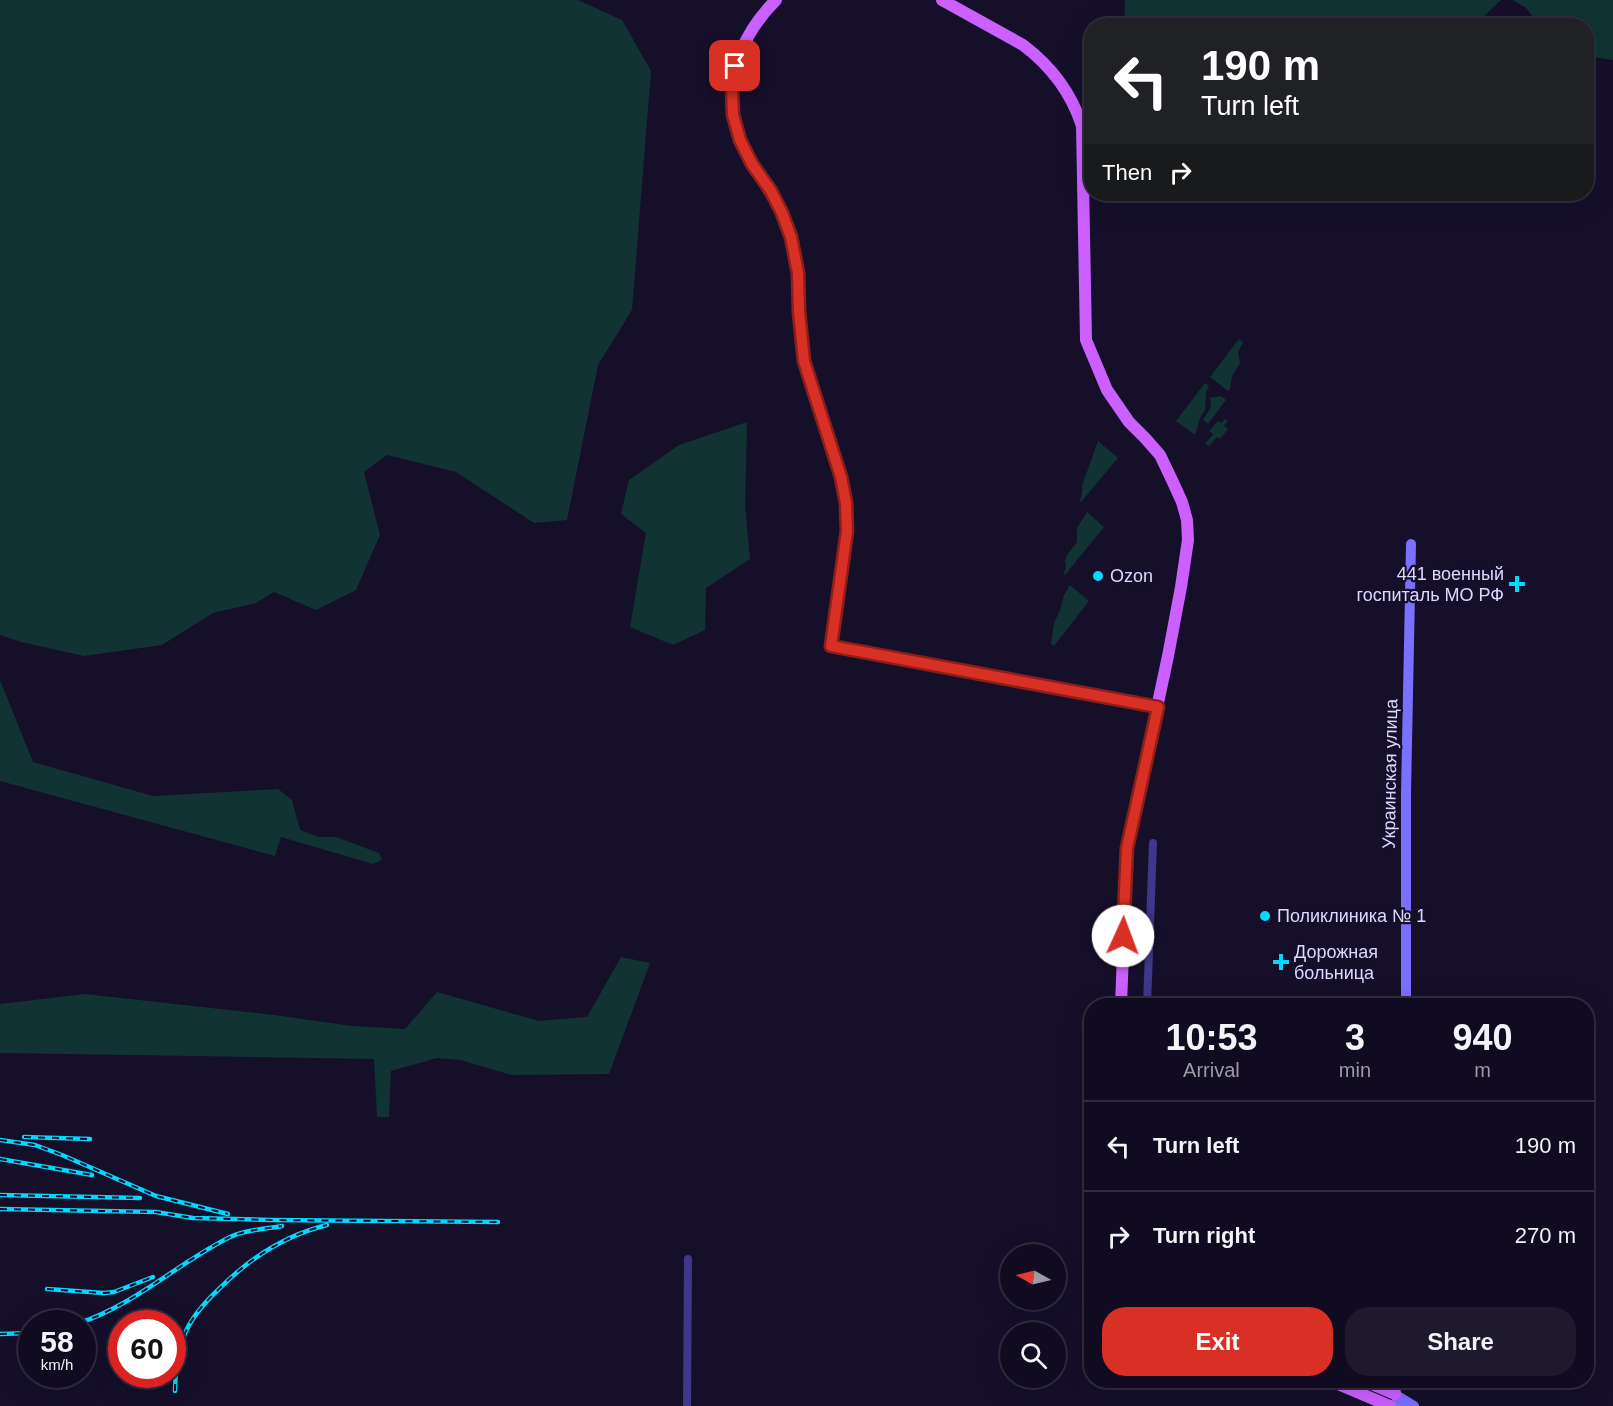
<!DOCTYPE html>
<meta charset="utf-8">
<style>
:root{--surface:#100b20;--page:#1e192d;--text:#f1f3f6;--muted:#9c9ba5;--line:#302b3e;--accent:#d93025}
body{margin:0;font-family:Arial,sans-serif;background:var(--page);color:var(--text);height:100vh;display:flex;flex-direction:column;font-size:22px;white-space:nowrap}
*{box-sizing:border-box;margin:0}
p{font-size:20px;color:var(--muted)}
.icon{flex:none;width:33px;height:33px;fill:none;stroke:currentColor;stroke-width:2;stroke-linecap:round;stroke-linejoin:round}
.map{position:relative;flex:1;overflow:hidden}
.side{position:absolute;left:1084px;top:998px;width:510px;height:390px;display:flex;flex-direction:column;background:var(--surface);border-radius:24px;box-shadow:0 6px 24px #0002,0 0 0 2px var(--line)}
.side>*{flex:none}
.banner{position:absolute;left:1084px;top:18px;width:510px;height:183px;border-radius:24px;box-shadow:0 6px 24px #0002,0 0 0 2px var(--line);background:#202124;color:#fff;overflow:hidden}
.needle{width:39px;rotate:278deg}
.fabs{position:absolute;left:1000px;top:1244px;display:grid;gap:12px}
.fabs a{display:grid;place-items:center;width:66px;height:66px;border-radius:50%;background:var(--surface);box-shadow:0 6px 24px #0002,0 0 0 2px var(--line);font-size:30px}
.speed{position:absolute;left:18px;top:1310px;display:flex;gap:12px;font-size:30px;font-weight:700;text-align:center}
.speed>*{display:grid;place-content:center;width:78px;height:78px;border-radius:50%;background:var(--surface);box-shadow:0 6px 24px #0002,0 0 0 2px var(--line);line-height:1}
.speed small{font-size:15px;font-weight:400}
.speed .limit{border:9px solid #d22;background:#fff;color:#111}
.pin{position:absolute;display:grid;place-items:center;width:51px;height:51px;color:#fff;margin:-26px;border-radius:12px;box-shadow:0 3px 9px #0006}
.me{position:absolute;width:66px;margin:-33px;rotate:2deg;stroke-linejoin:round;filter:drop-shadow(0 0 4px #0008)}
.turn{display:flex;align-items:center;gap:21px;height:126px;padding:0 18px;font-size:27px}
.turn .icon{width:78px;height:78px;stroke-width:2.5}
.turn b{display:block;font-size:42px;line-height:51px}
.then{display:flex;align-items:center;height:57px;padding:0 18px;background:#0003;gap:12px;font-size:22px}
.eta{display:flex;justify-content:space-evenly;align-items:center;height:102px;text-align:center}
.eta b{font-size:36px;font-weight:800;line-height:42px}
.button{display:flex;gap:12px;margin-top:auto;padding:12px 18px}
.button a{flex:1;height:69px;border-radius:24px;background:var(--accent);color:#fff;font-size:24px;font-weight:800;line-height:69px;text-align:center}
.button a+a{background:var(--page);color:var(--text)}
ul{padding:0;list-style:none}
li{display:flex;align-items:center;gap:18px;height:90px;padding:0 18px;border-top:2px solid var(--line)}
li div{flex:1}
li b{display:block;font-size:22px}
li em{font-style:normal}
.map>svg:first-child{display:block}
.green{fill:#113334}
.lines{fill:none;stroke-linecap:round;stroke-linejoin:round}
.street{stroke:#3f378b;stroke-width:8}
.secondary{stroke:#7a6fff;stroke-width:10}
.primary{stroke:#cc5fff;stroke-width:12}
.rail-casing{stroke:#04d8ff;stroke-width:4.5}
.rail{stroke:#150f2a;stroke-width:2;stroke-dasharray:7;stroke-linecap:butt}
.route-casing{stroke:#8d1f18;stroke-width:15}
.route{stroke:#d93025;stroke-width:10}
.poi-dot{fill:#04d8ff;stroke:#150f2a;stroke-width:2}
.labels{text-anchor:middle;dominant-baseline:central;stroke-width:4.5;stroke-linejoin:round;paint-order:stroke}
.poi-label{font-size:18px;fill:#ded8ff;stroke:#150f2a;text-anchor:start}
.street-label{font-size:18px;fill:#ded8ff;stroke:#150f2a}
</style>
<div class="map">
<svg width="1613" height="1406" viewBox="0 0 1613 1406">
<rect width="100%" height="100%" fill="#150f2a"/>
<path class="green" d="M0,0H578L622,20L651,71L632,310L598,365L567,520L534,523L456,472L387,455L364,472L380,535L356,590L316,610L274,592L256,603L213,613L162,645L84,656L21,642L0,635Z
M1125,0H1501L1475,25L1124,26Z
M1513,0H1613V60L1587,56V26L1539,25L1526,8Z
M1239,339L1243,342L1238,352L1240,363L1232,376L1230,389L1228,391L1210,377Z
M1205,383L1209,386L1206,393L1205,410L1200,418L1195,435L1176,421Z
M1221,396L1226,400L1208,424L1203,420L1211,407L1210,398Z
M1225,419L1228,421L1224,426L1228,429L1220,439L1217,437L1209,446L1205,444L1213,434L1209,431L1218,421L1221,423Z
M747,422L745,506L750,559L706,588L705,630L673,645L630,627L646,533L621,514L629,480L679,445Z
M1098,441L1118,458L1081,502L1080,500C1083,494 1081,489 1083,483Z
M1087,512L1104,527L1065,575L1064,573L1066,567L1065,561L1067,555L1077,542V528Z
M1070,585L1089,601L1054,646L1051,644L1054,623L1060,610L1064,595Z
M0,680L33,762L153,796L278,789L292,800L300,830L318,837H336L379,853L382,860L373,864L281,837L275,856L0,781Z
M621,957L650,963L609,1074L512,1075L460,1060L437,1058L391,1071L389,1117H377L374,1059L0,1053V1004L85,994L274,1015L352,1026L405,1029L437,992L539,1021L587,1017Z"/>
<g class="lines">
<path class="street" d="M1147,1005L1153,843
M687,1406L688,1259"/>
<path class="secondary" d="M1406,1005V793L1411,544
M1398,1380C1395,1392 1393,1396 1402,1406
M1396,1395L1414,1406"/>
<path class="primary" d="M776,0C745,31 727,70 733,114C740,160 778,192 791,236C803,277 795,321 805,362C815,409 838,454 845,502C849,526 844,550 841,574C838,598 834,622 831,646L1158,707
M942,0L1023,45C1051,66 1071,92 1082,126L1086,340L1107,390L1129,422L1145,438L1160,455L1171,478L1182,502L1187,520L1188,540L1181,587L1168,656L1127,848L1121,1005
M1123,1380L1174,1381L1199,1380
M1318,1380L1338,1384L1390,1406
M1362,1380L1395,1394"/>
<defs>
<path id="rail" d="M24,1137L90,1139
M0,1140L35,1145L62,1155L156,1196L228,1214
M0,1159L92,1175
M0,1195L140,1198
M0,1209L156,1212L193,1218L272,1220L498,1222
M47,1289L104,1293L114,1292L153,1277
M79,1323C134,1305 177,1264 228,1238C243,1230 265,1229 282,1226
M0,1334L32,1333
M175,1391C175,1373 178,1354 184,1336C191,1317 206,1301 220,1288C250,1258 286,1235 327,1225"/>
</defs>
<use href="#rail" class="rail-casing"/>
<use href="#rail" class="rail"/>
</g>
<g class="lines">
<defs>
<path id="route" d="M735,66L732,90L733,115L740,140L752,164L771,191L782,213L791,237L798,273L799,312L804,361L841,477L846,503L847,531L831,646L1158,707L1127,848L1123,936"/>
</defs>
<use href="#route" class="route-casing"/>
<use href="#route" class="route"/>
</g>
<g class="poi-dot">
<circle cx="1098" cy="576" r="6"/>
<path d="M1514 575h6v6h6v6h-6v6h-6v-6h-6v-6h6z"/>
<circle cx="1265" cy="916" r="6"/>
<path d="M1278 953h6v6h6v6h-6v6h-6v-6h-6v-6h6z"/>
</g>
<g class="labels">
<g class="poi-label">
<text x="1504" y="574" text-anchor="end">441 военный<tspan x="1504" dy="21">госпиталь МО РФ</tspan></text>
<text x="1110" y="576">Ozon</text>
<text x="1277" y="916">Поликлиника № 1</text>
<text x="1294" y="952">Дорожная<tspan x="1294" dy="21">больница</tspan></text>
</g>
<g class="street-label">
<text transform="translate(1390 774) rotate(-89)">Украинская улица</text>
</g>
</g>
</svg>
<div class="fabs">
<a><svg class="needle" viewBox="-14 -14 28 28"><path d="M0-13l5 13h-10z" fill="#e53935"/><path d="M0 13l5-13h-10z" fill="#9c9ba5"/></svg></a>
<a><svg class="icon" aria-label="search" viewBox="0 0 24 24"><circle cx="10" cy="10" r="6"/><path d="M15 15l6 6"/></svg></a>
</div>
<div class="speed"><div>58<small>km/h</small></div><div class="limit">60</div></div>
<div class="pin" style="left:735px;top:66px;background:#d93025"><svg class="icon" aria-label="arrive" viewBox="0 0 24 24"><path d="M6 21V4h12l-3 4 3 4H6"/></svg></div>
<svg class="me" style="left:1123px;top:936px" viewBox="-20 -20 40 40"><circle r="19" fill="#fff"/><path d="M0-13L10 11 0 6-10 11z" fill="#d93025"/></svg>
<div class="banner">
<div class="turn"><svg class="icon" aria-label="left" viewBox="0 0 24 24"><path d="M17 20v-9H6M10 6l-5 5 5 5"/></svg><div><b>190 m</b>Turn left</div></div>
<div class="then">Then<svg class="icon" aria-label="right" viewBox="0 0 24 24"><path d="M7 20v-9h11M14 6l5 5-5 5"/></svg></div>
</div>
<section class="side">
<div class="eta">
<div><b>10:53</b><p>Arrival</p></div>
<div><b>3</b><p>min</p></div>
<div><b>940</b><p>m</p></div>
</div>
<ul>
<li><svg class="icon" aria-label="left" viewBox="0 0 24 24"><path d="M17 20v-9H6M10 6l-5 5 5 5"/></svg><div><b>Turn left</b></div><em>190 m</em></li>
<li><svg class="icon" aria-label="right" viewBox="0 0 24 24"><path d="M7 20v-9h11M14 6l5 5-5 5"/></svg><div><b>Turn right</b></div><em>270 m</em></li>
</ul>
<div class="button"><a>Exit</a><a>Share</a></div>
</section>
</div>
